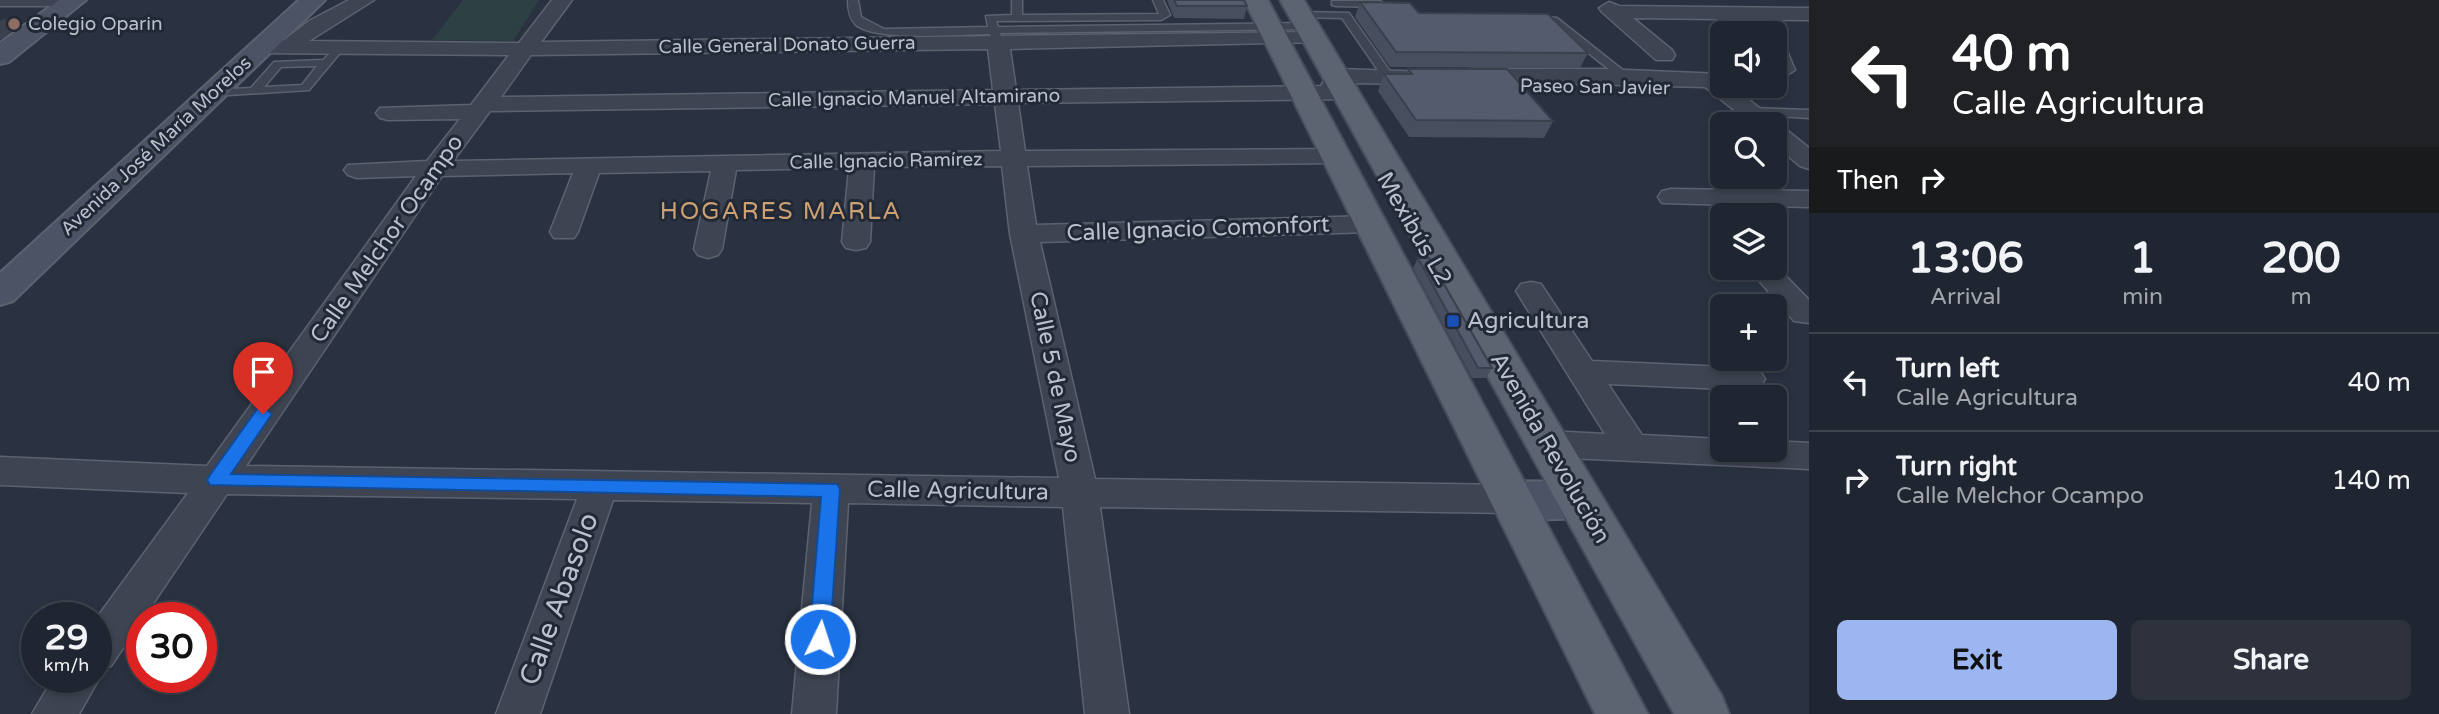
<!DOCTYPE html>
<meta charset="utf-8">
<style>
:root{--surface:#202631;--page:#2d323d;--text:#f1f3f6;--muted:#a2a5ab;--line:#3d434d;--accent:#9bb6f0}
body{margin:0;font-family:"Varela Round",sans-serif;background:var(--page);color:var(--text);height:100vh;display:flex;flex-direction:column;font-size:26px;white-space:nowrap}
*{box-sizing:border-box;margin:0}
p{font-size:23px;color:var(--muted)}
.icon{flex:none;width:38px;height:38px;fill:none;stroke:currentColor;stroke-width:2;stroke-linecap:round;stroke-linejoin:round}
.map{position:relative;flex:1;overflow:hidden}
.side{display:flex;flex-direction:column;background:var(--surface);width:630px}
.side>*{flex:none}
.top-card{background:#202124;color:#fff;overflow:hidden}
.controls{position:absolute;left:1710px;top:21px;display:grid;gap:14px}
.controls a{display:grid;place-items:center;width:77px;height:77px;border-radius:10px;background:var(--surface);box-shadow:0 4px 10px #0003,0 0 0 2px var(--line);font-size:35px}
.speed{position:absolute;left:21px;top:602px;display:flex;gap:14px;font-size:35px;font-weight:700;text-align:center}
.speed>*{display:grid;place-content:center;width:91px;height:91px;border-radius:50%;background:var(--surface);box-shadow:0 4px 10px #0003,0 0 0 2px var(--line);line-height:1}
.speed small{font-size:18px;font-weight:400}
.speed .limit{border:10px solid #d22;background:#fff;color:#111}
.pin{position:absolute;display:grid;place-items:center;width:60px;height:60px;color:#fff;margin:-72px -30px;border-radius:50% 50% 50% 0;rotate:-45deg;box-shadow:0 0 7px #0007}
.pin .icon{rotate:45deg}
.me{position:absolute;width:77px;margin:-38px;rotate:4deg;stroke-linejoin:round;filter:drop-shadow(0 0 5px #0008)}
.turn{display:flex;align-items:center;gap:24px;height:147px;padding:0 28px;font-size:32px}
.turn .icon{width:91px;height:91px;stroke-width:2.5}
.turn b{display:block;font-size:49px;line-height:60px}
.then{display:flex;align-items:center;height:66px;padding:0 28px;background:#0003;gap:14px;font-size:26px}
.eta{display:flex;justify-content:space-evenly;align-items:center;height:119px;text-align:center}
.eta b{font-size:42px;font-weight:800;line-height:49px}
.action{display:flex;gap:14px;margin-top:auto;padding:14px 28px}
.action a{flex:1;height:80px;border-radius:10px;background:var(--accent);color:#111;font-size:28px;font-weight:800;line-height:80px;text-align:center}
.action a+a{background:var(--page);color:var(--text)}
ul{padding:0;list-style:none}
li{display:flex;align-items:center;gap:21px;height:98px;padding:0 28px;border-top:2px solid var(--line)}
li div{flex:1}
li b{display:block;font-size:26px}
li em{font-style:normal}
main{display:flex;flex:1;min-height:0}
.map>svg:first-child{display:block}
.green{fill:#2d4043}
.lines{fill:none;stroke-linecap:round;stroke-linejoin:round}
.lane-casing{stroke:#5c626e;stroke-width:3}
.street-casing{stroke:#5c626e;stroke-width:3}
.secondary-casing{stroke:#5c626e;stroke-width:4}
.primary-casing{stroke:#474d5a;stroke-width:4}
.lane{fill:#3e4451;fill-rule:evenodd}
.street{fill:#3e4451;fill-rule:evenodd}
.secondary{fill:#4c5364;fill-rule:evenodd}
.primary{fill:#5c6371;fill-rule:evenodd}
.wall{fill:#474e5d}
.shaded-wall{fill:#3a404c}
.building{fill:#535b6c;stroke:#3a404c;stroke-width:2}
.route{fill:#1a73e8;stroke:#114b97;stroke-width:2}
.education-dot{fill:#8d6e63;stroke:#222936;stroke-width:2.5}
.transit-dot{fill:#1a4fb4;stroke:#222936;stroke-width:2.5}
.labels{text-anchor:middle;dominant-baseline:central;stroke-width:6;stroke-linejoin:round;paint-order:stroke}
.far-poi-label{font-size:19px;fill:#bbc0cb;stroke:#222936;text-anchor:start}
.far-street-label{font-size:19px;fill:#bbc0cb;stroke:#222936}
.street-label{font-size:23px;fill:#bbc0cb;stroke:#222936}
.poi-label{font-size:23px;fill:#bbc0cb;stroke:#222936;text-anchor:start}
.neighbourhood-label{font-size:24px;letter-spacing:2px;fill:#cea173;stroke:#222936}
.near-street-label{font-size:28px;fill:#bbc0cb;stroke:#222936}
</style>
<main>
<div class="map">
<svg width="1809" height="714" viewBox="0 0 1809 714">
<rect width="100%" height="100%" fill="#2a3241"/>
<path class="green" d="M463,0H539L513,41L432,40Z"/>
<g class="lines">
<defs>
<path id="lane" d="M848,0H858L861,17L884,29L988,27L986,16L1012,15V0H1022V15L1159,14L1153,0H1163L1170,15L1161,20L996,21L998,27L1306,23L1311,26L1306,29L1000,33L1002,39L997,42L993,41L990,34C961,34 877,42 856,25C849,18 848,9 848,0Z
M1332,1H1380L1385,4L1380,7L1336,6L1332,5Z
M1301,12L1349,13L1394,77L1392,79H1384L1342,18L1297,17V13Z
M1545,17L1557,18L1629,75V79H1621L1551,23L1541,22L1540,20Z
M339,45L344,48L309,90L213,96L207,93L213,90L251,88L274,62L323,60ZM317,66L302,85L264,87L281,67Z
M1751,108L1809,110V118L1747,114L1745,112Z"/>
<path id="street" d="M0,0H75L65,6H0Z
M349,0H374L309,41L519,43L552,0H572L541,42L1313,32L1320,34L1323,38L1320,42L1010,49L1016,90L1321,86L1329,71L1337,69L1431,72L1434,77L1423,84L1345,83L1344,85L1354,87L1357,92L1346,99L1018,103L1025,151L1337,149L1346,151L1349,156L1346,161L1337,163L1027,166L1036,225L1372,216L1382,218L1386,224L1382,230L1372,232L1040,242L1095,479L1512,485L1525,489L1530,499L1525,509L1512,513L1100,507L1129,714H1085L1063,507L848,503L836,714H792L812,503L613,500L540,714H496L577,499L227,494L111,666L97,671L100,677L79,714H32L54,677H96V619L188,493L0,485V457L207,466L416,176L357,178L348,175L344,170L348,165L427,161L460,119L388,120L380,118L376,113L380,108L471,105L509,55L260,53L249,47L260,41H283L309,21ZM988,49L993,90L501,97L531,55ZM995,104L1001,151L453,161L490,111ZM1002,166L1010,234L1059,478L246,466L442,176L573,173L550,232L554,238H574L578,232L599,173L711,171L694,249L698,255L708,258L718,255L722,249L736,170L849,168L842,242L846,248L856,250L866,248L870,242L874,167Z
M1609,2L1619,6L1809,8V20L1633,18L1672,50L1675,55L1672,60H1656L1602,12L1599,8Z
M1774,47L1787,51L1795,70L1774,83Z
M1472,69H1602L1722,74V86H1732L1809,148V169L1800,166L1774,144V124H1752L1705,87L1464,81L1461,76L1464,71Z
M1671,189L1809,191V207L1662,203L1658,197L1662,191Z
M1774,264L1809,300V323L1794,321L1748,268H1774Z
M1531,282L1541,284L1592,361L1749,368L1760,371L1765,379L1760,387L1749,390L1608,384L1642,435L1722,439V450H1774V441L1809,443V469L1548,457L1536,453L1531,444L1536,435L1548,431L1605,434L1516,291L1521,284Z"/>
<path id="secondary" d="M59,0H86L9,62L0,64V43Z
M299,0H325L13,301L0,305V273Z
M1512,481L1580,482L1596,487L1602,500L1596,513C1567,522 1525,521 1496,511L1490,499L1496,487Z"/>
<path id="primary" d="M1244,0H1268L1648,714H1595Z
M1280,0H1304L1722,696L1729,714H1674Z"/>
</defs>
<use href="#lane" class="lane-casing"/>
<use href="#street" class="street-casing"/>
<use href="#secondary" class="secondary-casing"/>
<use href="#primary" class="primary-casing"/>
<use href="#lane" class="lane"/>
<use href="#street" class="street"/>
<use href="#secondary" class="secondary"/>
<use href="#primary" class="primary"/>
</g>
<path class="wall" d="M1167,0H1244L1247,6L1244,19L1174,18Z
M1360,2L1419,13L1588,53L1580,68L1390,67L1355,17Z
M1408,69L1553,121L1544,138L1409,137L1378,91L1384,74H1406Z
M1418,258L1492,368L1486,378H1472L1413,268Z"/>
<path class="shaded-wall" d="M5,18L13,30L0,41V21Z"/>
<path class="building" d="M1174,0H1244L1247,6H1177Z
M1360,2L1410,3L1419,13L1548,14L1588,53L1396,52Z
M1408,69H1507L1553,121L1416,120L1384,74H1412Z
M1418,258H1429L1492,368H1478Z"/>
<path class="route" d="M263,407L272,414L231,474L837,484L840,489L830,639L827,646L820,648L812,646L809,639L821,497L210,485L207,480L210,475L257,409Z"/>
<circle class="education-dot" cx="14" cy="24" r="7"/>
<rect class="transit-dot" x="1446" y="314" width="14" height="14" rx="3.5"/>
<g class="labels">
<g class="far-poi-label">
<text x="28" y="24">Colegio Oparin</text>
</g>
<g class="far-street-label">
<text transform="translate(787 45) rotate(-1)">Calle General Donato Guerra</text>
<text transform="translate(1595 87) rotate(1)">Paseo San Javier</text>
<text transform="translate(914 98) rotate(-1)">Calle Ignacio Manuel Altamirano</text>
<text transform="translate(156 146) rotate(-43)">Avenida José María Morelos</text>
<text transform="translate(886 161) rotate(-1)">Calle Ignacio Ramírez</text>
</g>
<g class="street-label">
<text transform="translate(1198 229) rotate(-2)">Calle Ignacio Comonfort</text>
<text transform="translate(1414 229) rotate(60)">Mexibús L2</text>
<text transform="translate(387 239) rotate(-55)">Calle Melchor Ocampo</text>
<text transform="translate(1055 377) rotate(78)">Calle 5 de Mayo</text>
<text transform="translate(1550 448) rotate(60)">Avenida Revolución</text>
<text transform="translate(958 491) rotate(1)">Calle Agricultura</text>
</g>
<g class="poi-label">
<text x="1467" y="321">Agricultura</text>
</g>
<g class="neighbourhood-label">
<text x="781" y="211">HOGARES MARLA</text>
</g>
<g class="near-street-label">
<text transform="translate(559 599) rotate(-70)">Calle Abasolo</text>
</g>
</g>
</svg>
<div class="controls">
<a><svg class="icon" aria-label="sound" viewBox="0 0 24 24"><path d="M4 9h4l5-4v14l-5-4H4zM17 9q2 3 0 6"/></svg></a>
<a><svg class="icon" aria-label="search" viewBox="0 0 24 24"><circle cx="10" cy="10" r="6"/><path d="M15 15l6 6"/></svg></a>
<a><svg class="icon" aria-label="layers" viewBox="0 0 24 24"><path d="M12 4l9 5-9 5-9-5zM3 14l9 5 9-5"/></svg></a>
<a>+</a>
<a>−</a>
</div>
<div class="speed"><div>29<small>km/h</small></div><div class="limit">30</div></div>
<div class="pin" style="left:263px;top:414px;background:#d93025"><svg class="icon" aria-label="arrive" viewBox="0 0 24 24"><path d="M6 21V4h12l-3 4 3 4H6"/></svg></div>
<svg class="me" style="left:820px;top:639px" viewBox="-20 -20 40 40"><circle r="17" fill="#1a73e8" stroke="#fff" stroke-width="3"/><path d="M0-11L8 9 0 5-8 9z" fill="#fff"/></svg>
</div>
<section class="side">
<div class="top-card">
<div class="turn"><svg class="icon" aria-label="left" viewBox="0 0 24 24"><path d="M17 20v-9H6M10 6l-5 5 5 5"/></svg><div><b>40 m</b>Calle Agricultura</div></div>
<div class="then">Then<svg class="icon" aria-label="right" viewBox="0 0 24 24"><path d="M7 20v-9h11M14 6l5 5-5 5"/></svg></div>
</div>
<div class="eta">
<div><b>13:06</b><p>Arrival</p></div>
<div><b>1</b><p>min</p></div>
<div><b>200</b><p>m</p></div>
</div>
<ul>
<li><svg class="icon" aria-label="left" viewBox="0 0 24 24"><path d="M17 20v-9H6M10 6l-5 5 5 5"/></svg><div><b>Turn left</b><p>Calle Agricultura</p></div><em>40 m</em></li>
<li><svg class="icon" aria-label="right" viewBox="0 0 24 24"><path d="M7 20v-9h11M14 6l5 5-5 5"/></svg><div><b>Turn right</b><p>Calle Melchor Ocampo</p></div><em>140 m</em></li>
</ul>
<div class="action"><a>Exit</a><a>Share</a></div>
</section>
</main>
